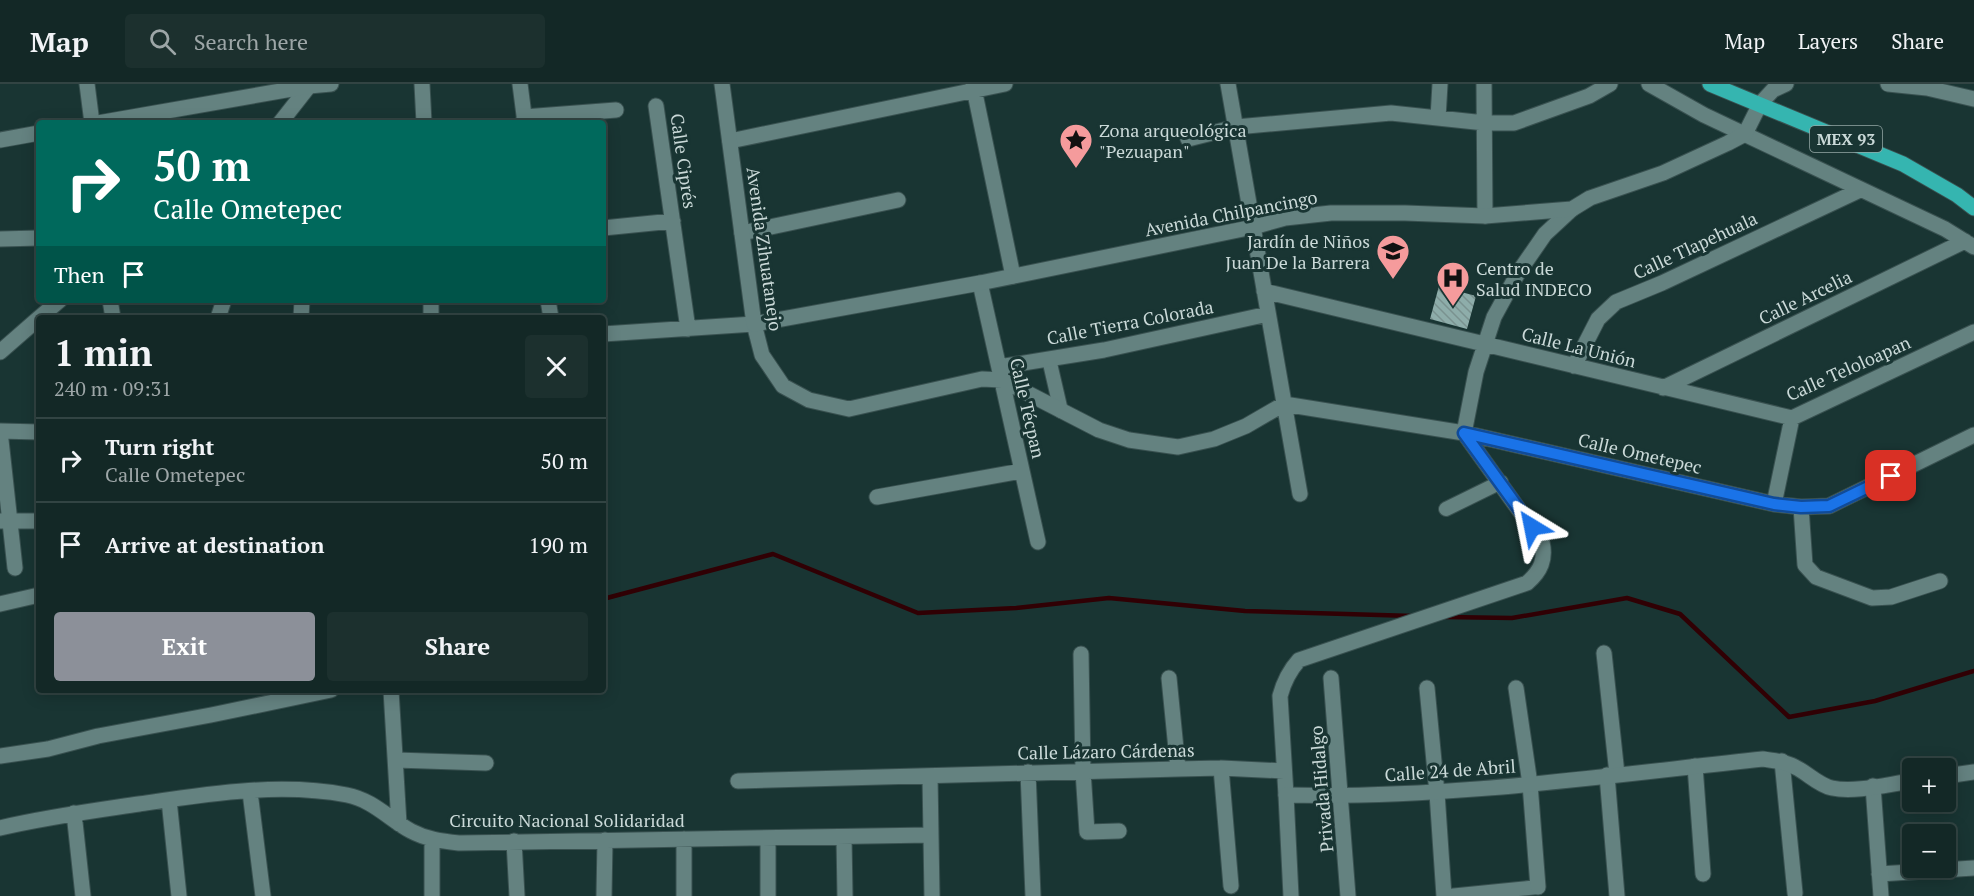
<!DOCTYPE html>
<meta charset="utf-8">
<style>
:root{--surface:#132826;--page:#1c302e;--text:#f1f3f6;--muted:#9da6a7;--line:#324443;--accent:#8c9099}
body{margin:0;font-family:"PT Serif",serif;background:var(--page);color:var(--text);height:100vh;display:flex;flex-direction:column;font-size:22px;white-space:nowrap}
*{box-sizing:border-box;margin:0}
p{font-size:20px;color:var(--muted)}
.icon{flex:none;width:33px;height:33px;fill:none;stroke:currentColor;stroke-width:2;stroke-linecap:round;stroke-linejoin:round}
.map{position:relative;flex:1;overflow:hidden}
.side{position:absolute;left:36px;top:231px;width:570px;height:378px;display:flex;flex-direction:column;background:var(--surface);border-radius:6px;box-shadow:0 3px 15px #0003,0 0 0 2px var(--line)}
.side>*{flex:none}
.hud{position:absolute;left:36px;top:36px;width:570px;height:183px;border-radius:6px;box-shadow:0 3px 15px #0003,0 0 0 2px var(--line);background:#00695c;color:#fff;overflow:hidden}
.controls{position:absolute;left:1902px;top:674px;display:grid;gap:12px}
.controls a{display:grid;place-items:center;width:54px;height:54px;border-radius:6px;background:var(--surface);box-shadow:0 3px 15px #0003,0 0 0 2px var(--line);font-size:30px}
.pin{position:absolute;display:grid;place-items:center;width:51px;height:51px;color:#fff;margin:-26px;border-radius:12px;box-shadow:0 3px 9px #0006}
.me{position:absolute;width:66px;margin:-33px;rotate:325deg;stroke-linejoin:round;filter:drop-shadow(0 0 4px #0008)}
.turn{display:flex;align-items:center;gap:21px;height:126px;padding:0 18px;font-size:27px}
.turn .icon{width:78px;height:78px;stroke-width:2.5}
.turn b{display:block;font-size:42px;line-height:51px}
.then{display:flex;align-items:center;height:57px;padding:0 18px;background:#0003;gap:12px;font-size:22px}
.round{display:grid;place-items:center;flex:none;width:63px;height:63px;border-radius:6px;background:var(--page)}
.head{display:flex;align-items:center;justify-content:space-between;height:102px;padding:0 18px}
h1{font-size:36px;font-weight:800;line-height:45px}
.primary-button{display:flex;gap:12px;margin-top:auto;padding:12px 18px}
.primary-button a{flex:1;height:69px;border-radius:6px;background:var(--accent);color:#fff;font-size:24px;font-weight:800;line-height:69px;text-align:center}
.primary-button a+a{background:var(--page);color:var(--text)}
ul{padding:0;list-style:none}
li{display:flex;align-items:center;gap:18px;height:84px;padding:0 18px;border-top:2px solid var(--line)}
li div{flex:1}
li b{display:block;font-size:22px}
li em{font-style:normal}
header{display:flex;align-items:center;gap:36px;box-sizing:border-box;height:84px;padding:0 30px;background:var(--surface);border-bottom:2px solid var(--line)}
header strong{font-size:28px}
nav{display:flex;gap:33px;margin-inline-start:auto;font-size:21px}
.search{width:420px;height:54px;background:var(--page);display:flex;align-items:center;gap:15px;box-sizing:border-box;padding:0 21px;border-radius:6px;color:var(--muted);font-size:22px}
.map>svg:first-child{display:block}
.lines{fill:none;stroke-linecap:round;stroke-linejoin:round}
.stream{stroke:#300004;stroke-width:4.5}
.building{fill:url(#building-back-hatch)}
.pedestrian-casing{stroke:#395150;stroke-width:16}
.minor-casing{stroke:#395150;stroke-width:17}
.tertiary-casing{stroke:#395150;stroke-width:17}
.primary-casing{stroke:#395150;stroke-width:17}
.pedestrian{stroke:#648280;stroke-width:14}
.minor{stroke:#648280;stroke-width:15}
.tertiary{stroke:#648280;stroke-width:15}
.primary{stroke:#35b5b0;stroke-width:15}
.route-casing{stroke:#114b97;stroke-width:15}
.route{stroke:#1a73e8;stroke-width:10}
.labels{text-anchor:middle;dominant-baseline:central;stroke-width:6;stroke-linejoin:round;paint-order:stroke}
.shield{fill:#193533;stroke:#95a8a6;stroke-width:1.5}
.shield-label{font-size:16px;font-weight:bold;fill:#cad9d8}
.poi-label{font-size:18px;fill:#cad9d8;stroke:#193533;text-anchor:start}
.street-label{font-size:18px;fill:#cad9d8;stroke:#193533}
</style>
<header>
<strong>Map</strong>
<div class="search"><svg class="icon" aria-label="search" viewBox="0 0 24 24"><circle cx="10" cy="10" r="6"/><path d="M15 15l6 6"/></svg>Search here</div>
<nav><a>Map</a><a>Layers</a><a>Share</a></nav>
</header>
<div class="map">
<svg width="1974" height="812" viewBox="0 0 1974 812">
<defs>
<pattern id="building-back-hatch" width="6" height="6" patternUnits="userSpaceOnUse" patternTransform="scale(1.5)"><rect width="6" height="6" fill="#8eadaa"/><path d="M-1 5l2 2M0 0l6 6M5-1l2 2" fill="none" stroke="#7a9290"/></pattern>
</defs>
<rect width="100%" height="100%" fill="#193533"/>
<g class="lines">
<path class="stream" d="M603,515L773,470L918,529L1016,524L1109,514L1245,527L1413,532
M1445,533L1512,534L1627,514L1680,530L1789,633L1875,617L1974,587"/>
</g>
<path class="building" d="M1439,202L1476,212L1467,245L1430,235Z"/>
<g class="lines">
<defs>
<path id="pedestrian" d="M1049,275L1061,327
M1446,425L1501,398
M1449,812L1538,803"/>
<path id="minor" d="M87,0L92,39
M422,0L424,39
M520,0L525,39
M973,0L1013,192
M1228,0L1300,410
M1484,0L1485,132
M1649,0L1704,31L1945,145L1974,163
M1888,0L1927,4L1974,15
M1760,20L1773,6L1786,0
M656,22L688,245
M524,33L616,26
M1438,34L1440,0
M280,39L309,2
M1188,55L1236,43L1391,29L1485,39H1514L1589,12L1610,0
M730,57L1005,0
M603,144L673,137
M742,149L898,116
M0,155L39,154
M980,199L1038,458
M1264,207L1792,334L1974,248
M110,216L113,234
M431,216V234
M548,216L551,234
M39,234L60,216
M218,234L224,216
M301,234L302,216
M603,250L754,240L762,271L783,302L809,316L849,325L982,295L1002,296L1099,346L1129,356L1178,363L1214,355L1246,342L1284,320L1464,349L1774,420L1801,423L1829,422L1974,351
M0,268L39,234
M1574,282L1598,235L1616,218L1662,199L1860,106
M999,283L1104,266L1268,230
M1663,304L1965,157
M0,347L15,484
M0,347L39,348
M877,413L1022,387
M1774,420L1792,334
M1801,423L1805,481L1816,493L1872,514L1891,513L1940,497
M0,437H39
M0,520L39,511
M1604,569L1617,690
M1081,570L1083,687L1087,748L1119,747
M1169,594L1178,685
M1331,594L1348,812
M1427,604L1437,709L1444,812
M1516,604L1530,700L1538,803
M391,606L399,740
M0,672L48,665L98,652L211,631L331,606
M396,676L486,679
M1782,677L1795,809
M1695,682L1703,790
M1221,684L1231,802
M1028,688L1033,812
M1607,691L1617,812
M930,692L932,812
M738,697L1178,685L1221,684L1284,687
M1873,702L1881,812
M250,708L263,812
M1286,711L1280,612C1284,597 1289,587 1299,576L1527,499C1541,487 1546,475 1542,458L1464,349L1476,288L1494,233L1518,189L1545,150L1572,125
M169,716L179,812
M74,729L83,812
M0,744C46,733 92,727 139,720C207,710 279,698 347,711C373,716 389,735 411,747C426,755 441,757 459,759L930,751
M844,753L845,812
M768,754V812
M684,755V812
M514,757L517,812
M1879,790L1974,784
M432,812V756
M604,812L605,756"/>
<path id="tertiary" d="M722,0L754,240L980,199L1253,143L1285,134L1331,129H1405L1485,132L1572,125L1590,114L1663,89L1728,59L1745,50L1760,20
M98,39L309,2L331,0
M0,56L39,49
M1946,692L1974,688
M1291,812L1286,711C1445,715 1604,692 1763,675C1774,677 1785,677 1795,683C1808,689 1818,701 1832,704C1855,709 1889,700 1912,697"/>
<path id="primary" d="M1710,0L1903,80L1957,111L1974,124"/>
</defs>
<use href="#pedestrian" class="pedestrian-casing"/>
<use href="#minor" class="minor-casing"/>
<use href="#tertiary" class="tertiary-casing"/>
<use href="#primary" class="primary-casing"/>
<use href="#pedestrian" class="pedestrian"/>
<use href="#minor" class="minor"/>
<use href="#tertiary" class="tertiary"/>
<use href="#primary" class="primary"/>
</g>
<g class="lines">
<defs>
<path id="route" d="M1532,443L1464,349L1774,420L1801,423L1829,422L1891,392"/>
</defs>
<use href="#route" class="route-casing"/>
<use href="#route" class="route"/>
</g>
<defs>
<symbol id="sight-pin" viewBox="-11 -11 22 30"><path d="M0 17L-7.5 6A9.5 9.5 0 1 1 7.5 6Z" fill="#f59b9c" stroke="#193533"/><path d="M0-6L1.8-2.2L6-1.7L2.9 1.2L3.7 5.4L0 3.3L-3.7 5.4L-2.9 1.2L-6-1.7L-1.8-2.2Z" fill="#111"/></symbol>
<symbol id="school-pin" viewBox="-11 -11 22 30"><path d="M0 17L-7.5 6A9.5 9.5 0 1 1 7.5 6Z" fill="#f59b9c" stroke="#193533"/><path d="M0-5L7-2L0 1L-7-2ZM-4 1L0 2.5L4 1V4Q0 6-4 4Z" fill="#111"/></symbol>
<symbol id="hospital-pin" viewBox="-11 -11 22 30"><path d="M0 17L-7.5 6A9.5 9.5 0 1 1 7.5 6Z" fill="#f59b9c" stroke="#193533"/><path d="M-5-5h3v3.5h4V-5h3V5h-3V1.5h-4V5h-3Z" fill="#111"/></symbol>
</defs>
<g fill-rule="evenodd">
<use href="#sight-pin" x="1057" y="37" width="38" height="52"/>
<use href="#school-pin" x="1374" y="148" width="38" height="52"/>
<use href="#hospital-pin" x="1434" y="175" width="38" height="52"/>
</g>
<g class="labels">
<rect class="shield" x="1810" y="42" width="72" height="26" rx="4.5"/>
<g class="shield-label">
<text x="1846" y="55">MEX 93</text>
</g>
<g class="poi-label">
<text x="1099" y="46">Zona arqueológica<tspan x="1099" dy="21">"Pezuapan"</tspan></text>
<text x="1370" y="157" text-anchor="end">Jardín de Niños<tspan x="1370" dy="21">Juan De la Barrera</tspan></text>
<text x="1476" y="184">Centro de<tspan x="1476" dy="21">Salud INDECO</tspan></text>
</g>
<g class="street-label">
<text transform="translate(684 77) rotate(82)">Calle Ciprés</text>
<text transform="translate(1231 129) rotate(-11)">Avenida Chilpancingo</text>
<text transform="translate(1695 161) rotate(-25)">Calle Tlapehuala</text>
<text transform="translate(765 165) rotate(82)">Avenida Zihuatanejo</text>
<text transform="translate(1805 213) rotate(-26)">Calle Arcelia</text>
<text transform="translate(1130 238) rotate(-11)">Calle Tierra Colorada</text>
<text transform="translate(1579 263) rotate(14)">Calle La Unión</text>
<text transform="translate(1848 284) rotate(-24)">Calle Teloloapan</text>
<text transform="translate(1028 324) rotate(77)">Calle Técpan</text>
<text transform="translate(1640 369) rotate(13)">Calle Ometepec</text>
<text transform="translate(1106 667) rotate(-1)">Calle Lázaro Cárdenas</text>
<text transform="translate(1450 686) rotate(-4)">Calle 24 de Abril</text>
<text transform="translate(1321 705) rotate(-95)">Privada Hidalgo</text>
<text x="567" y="736">Circuito Nacional Solidaridad</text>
</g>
</g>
</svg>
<div class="controls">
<a>+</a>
<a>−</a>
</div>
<div class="pin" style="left:1891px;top:392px;background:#d93025"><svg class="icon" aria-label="arrive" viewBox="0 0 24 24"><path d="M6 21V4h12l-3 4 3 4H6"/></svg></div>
<svg class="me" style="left:1532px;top:443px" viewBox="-20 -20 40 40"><path d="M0-17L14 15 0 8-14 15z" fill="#1a73e8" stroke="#fff" stroke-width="4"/></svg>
<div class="hud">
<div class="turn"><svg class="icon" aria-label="right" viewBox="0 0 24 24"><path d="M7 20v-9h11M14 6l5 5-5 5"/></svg><div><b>50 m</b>Calle Ometepec</div></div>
<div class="then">Then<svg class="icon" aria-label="arrive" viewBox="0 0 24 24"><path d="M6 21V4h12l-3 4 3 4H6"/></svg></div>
</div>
<section class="side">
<div class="head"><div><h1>1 min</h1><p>240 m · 09:31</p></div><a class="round"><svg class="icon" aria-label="close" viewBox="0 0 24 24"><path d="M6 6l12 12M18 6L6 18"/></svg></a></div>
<ul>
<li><svg class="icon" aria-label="right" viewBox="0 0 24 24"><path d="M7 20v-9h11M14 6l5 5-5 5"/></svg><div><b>Turn right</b><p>Calle Ometepec</p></div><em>50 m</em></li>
<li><svg class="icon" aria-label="arrive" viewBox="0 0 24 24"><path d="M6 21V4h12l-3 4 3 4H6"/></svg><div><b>Arrive at destination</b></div><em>190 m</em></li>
</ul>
<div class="primary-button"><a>Exit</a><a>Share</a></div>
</section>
</div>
